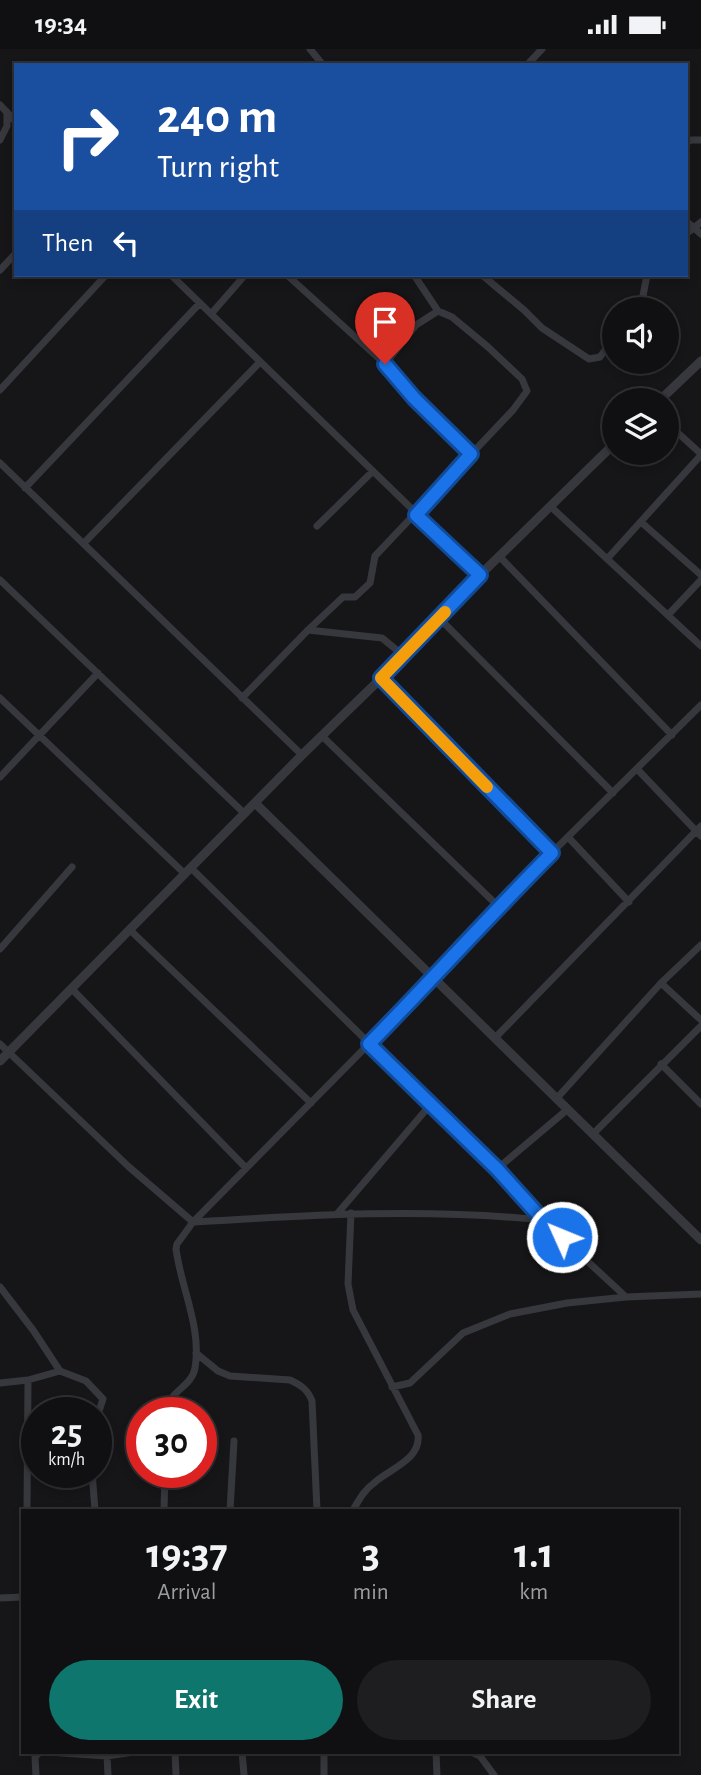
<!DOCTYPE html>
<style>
:root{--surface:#101012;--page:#1e1e20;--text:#f1f3f6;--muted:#9c9d9f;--line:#303032;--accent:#0f766e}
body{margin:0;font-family:"Alegreya Sans",sans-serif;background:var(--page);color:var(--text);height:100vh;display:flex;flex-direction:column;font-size:26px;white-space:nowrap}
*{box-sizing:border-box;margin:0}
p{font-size:23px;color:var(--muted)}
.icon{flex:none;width:38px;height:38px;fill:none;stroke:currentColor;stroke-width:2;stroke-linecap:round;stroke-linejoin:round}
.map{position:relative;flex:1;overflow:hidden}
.details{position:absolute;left:21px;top:1460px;width:658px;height:245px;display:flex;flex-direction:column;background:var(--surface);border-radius:0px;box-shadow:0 4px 10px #0003,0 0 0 2px var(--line)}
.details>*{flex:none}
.banner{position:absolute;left:14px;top:14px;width:674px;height:214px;border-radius:0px;box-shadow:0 4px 10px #0003,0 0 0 2px var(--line);background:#1a4fa0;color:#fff;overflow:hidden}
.tools{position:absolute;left:602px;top:248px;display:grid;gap:14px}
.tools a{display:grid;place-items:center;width:77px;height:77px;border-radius:50%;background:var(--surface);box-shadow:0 4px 10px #0003,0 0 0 2px var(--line);font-size:35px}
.speed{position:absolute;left:21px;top:1348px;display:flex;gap:14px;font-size:35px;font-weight:700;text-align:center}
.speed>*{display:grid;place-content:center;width:91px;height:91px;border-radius:50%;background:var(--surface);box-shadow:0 4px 10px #0003,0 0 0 2px var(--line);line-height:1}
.speed small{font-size:18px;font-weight:400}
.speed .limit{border:10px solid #d22;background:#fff;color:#111}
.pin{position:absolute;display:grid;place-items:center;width:60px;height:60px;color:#fff;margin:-72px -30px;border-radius:50% 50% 50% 0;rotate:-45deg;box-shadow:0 0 7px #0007}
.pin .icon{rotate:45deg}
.me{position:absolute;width:77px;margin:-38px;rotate:314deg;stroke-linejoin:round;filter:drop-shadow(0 0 5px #0008)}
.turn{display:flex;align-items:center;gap:24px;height:147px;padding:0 28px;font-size:32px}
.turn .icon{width:91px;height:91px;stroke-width:2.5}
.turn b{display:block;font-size:49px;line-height:60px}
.then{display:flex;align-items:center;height:66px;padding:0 28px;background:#0003;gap:14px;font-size:26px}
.eta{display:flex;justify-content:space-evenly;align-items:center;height:119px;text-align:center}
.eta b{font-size:42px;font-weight:700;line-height:49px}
.action{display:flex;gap:14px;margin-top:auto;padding:14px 28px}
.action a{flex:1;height:80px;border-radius:42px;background:var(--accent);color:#fff;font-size:28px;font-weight:700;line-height:80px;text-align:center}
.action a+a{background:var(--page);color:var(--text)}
.status{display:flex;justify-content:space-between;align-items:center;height:49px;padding:0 35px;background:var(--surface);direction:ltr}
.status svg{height:19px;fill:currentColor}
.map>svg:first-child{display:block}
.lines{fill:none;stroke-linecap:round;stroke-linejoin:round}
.minor{stroke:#37383d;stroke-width:7}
.tertiary{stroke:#37383d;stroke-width:9}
.route-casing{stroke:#114b97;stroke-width:18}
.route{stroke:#1a73e8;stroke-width:12}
.slow{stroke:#f59e0b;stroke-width:12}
</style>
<div class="status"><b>19:34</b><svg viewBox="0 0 49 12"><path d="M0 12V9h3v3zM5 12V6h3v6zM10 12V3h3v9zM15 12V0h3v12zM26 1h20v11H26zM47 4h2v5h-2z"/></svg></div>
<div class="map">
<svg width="701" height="1726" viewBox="0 0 701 1726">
<rect width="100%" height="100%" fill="#161618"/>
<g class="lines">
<path class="minor" d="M310,0L323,16
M527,16L542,0
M0,56L16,73
M0,91L7,77V63
M686,94L691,91H701
M686,172L701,185
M686,185L701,173
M0,221L16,204
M171,226L480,526
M287,226L385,315L414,349L471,406
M414,226L438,262
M482,226L524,261L542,279L589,310L600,308L614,289
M638,261L641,257L647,226
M211,265L245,226
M0,341L106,226
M667,374L701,405
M0,414L302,706
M25,439L200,254
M550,457L701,597
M641,473L701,526
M317,477L372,423
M84,494L260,313
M499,507L672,686
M607,510L701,406
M0,531L245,765
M668,566L701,531
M439,569L613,744
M308,581L343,548H355L370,534L375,507L513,361L527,342L522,330L488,298L452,268L438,262L416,276L385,315
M381,629L552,804
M0,649L185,825
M242,649L308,581L382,589L404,607
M322,687L498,857
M638,721L701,787
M0,728L98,624
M568,788L629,853
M191,819L497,1120L543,1171L626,1248L701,1245
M130,881L311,1054
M0,900L72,818
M661,934L701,971
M71,939L246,1119
M495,989L701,777
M0,995L129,1118L193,1173C310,1166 426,1159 542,1171
M661,1015L701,1055
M557,1049L661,934L701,896
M593,1085L701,977
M497,1120L568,1060
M351,1164L348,1235L353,1261L418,1386C421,1411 389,1420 374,1434C364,1441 359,1451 353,1461
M337,1165L431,1055
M0,1238L33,1281L60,1322L86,1332L103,1350L96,1371
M196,1304L218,1322L230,1327L290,1331C301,1336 308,1341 312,1352L317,1461
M0,1334L28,1331
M392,1338L410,1334L463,1284L510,1265L567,1254L626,1248
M166,1363C168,1342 192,1338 195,1319C202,1279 181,1239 176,1200L177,1195L193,1173L434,929L498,857L701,656
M96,1387V1399
M92,1423L95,1461
M27,1461L28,1331L60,1322
M164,1461L165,1423
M230,1461L234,1392
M0,1549L23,1548
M47,1703L107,1707L134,1703
M175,1703L176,1726
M242,1703L244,1726
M324,1703V1726
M436,1703L437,1726
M471,1703L480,1707L494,1726
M107,1707L108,1726
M36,1726L35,1708L40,1703"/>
<path class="tertiary" d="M659,352L701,312
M255,754L701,1191
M0,1012L302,706L404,607L480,526L614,395"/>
</g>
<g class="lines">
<defs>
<path id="route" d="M385,315L414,349L471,405L416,466L480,526L381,629L552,804C490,866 431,932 369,995L497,1120L543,1171L562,1188"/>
</defs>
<use href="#route" class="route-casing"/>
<use href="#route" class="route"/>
<path class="slow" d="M445,563L381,629L487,738"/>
</g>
</svg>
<div class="tools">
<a><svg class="icon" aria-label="sound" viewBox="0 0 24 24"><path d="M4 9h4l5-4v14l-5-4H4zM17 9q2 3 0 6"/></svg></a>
<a><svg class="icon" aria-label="layers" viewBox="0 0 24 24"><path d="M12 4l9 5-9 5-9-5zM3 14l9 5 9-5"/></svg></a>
</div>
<div class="speed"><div>25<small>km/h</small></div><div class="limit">30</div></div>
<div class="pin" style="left:385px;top:315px;background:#d93025"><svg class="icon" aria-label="arrive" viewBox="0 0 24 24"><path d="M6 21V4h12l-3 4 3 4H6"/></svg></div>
<svg class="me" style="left:562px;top:1188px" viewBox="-20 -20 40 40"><circle r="17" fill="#1a73e8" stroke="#fff" stroke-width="3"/><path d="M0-11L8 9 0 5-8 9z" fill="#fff"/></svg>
<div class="banner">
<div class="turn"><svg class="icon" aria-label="right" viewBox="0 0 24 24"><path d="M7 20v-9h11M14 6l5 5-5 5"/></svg><div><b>240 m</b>Turn right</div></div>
<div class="then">Then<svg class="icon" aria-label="left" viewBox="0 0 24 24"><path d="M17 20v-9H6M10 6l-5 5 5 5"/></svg></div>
</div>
<section class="details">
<div class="eta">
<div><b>19:37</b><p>Arrival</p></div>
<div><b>3</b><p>min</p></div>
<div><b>1.1</b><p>km</p></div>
</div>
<div class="action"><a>Exit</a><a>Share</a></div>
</section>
</div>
